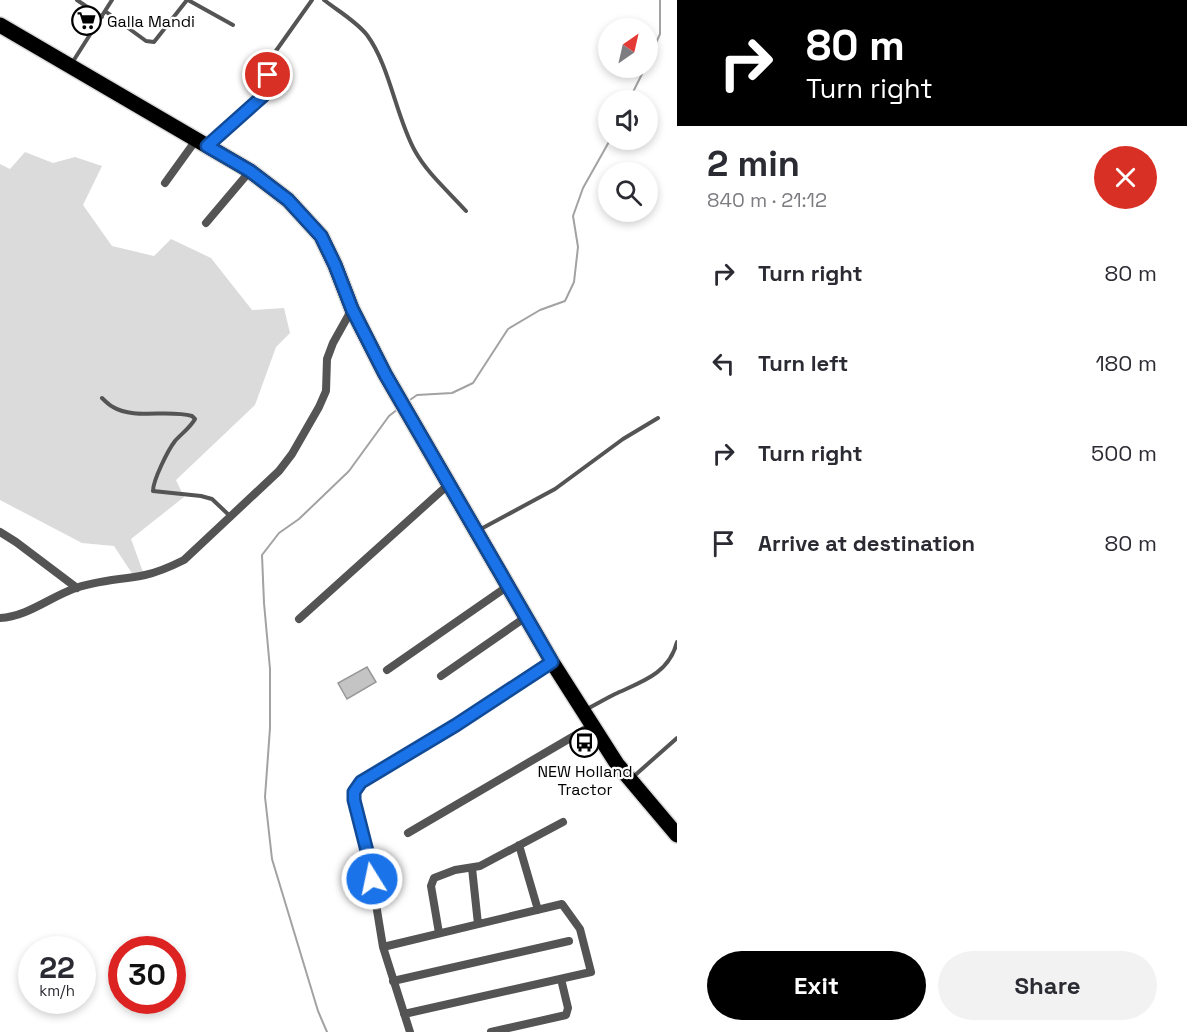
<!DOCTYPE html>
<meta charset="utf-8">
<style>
:root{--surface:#fff;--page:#f2f2f3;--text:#2b2b33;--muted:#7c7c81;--accent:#000}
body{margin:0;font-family:"Space Grotesk",sans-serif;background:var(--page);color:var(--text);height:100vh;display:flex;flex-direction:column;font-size:22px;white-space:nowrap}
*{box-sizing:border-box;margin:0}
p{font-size:20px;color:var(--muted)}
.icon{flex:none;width:33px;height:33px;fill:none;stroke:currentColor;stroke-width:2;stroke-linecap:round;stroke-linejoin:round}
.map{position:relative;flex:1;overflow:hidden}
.sheet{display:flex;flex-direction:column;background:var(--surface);width:510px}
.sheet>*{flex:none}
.top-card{background:#000;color:#fff;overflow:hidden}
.needle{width:39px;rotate:34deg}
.buttons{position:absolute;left:598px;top:18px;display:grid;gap:12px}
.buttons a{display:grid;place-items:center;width:60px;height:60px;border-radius:50%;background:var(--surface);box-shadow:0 3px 9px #0003;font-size:30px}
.speed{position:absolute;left:18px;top:936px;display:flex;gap:12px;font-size:30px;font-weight:700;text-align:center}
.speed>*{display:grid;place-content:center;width:78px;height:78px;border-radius:50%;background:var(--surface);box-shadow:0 3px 9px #0003;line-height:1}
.speed small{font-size:15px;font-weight:400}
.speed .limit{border:9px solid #d22;background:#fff;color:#111}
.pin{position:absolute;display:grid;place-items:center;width:51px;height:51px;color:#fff;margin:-26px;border:3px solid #fff;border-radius:50%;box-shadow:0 2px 6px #0007}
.me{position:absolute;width:66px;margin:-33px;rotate:350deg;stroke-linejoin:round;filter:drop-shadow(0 0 4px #0008)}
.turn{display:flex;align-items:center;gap:21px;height:126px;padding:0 30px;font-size:27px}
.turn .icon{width:78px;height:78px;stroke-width:2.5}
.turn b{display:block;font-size:42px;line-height:51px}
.round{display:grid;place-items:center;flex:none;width:63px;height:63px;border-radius:32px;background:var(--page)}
.overview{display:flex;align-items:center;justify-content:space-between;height:102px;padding:0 30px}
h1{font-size:36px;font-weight:700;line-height:45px}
.primary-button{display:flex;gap:12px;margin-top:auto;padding:12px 30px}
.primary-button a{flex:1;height:69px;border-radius:36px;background:var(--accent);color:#fff;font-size:24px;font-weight:700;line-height:69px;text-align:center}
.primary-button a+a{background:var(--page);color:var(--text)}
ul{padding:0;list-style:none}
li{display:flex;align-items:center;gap:18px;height:90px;padding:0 30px}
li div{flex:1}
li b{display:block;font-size:22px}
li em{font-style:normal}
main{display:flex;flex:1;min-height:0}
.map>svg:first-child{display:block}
.green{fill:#dbdbdb}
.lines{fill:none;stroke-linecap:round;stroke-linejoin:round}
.stream{stroke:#a2a2a2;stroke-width:2}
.building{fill:#c4c4c4;stroke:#989898;stroke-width:1.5}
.highway-casing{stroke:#dbdbdb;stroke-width:18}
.lane{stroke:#545454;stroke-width:4}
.street{stroke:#545454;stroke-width:8}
.highway{stroke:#000;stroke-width:15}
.route-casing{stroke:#114b97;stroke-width:15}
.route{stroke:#1a73e8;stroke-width:10}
.labels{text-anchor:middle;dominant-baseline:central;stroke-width:4.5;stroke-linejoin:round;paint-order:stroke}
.poi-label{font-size:16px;fill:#000;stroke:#fff;text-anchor:start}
</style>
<main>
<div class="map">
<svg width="677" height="1032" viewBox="0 0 677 1032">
<rect width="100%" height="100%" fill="#fff"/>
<path class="green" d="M25,152L53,163L75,157L102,166L83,205L112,246L154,256L171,239L211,258L252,310L284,308L290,333L276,347L255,405L176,480L184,497L131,539L143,572L133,575L114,546L82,543L0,500V164L10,169Z"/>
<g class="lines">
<path class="stream" d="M648,61L660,34V0
M629,100L645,68
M407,402L417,395L452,393L473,383L508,329L540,310L565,301L574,282L578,247L573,216L583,188L610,140
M327,1032L318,1011L272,859L265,797L270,728V669L264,603L262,555L279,533L299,519L349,471L389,416L398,409"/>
</g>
<path class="building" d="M367,667L376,682L347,699L338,683Z"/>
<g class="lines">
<defs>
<path id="highway" d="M0,25L250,171L288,200L321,236L335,265L352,309L385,374L552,662L617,764L677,835"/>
</defs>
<use href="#highway" class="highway-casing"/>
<path class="lane" d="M77,0L102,17
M188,0L233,25
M324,0C338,11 356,21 367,35C390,66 396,117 415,151C427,173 449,192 466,211
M105,11L146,41L154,42L187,0
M72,63L112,0
M210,144L263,96L268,86L273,55L312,0
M102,398C105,401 109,405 113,407C134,420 168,409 192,416L195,419C190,428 181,434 175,441C168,450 153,480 153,491L201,496L212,499L231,517
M479,530L555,489L623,439L658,418
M585,710C595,705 605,699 615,694C641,682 669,674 677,642
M633,777L677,738"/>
<path class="street" d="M165,183L196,140
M206,223L250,171
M0,532L16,542L77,588
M0,618C26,617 49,598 73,589C97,580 121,580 145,575C159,572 172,566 184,560L279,471L292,454L319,407L326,391L327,359L333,343L352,309
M299,619L449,484
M387,670L508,586
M441,676L526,617
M408,833L591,726
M519,845L538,910
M472,868L478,924
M439,933L431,886L434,878L455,870L480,866L563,822
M383,947L562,904L580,929L591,972L404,1014
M393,981L569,941
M410,1032L383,947L368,855L354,800V792L361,782L456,725L552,662
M491,1032L566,1015L568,1008L561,979"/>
<use href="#highway" class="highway"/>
</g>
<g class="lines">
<defs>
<path id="route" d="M268,75V86L263,96L207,146L250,171L288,200L321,236L335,265L352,309L385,374L552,662L456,725L361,782L354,792V800L368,855L372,879"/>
</defs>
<use href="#route" class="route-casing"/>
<use href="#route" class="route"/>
</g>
<defs>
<symbol id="supermarket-ring" viewBox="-11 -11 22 22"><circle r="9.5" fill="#fff" stroke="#000" stroke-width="1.5"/><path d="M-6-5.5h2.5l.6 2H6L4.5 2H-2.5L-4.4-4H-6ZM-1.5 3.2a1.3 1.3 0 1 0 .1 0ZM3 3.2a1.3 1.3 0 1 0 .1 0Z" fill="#000"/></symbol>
<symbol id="bus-ring" viewBox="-11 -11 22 22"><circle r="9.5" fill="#fff" stroke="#000" stroke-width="1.5"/><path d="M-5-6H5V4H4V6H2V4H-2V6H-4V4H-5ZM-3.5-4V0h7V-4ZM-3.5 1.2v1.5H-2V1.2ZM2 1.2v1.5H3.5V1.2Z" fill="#000"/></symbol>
</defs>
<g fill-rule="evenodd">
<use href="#supermarket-ring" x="70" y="4" width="33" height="33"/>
<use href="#bus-ring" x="568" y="726" width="33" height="33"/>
</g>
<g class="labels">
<g class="poi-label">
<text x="107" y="21">Galla Mandi</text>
<text x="585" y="771" text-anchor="middle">NEW Holland<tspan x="585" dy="18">Tractor</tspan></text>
</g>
</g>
</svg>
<div class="buttons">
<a><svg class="needle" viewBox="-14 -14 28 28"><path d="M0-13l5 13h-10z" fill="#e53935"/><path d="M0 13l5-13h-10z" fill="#7c7c81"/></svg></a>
<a><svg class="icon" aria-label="sound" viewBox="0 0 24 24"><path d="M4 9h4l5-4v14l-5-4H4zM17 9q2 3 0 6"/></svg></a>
<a><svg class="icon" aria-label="search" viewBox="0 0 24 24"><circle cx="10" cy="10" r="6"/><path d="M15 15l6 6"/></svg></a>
</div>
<div class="speed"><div>22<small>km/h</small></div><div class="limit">30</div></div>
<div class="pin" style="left:268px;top:75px;background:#d93025"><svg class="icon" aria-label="arrive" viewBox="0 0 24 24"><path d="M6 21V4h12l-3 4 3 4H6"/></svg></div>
<svg class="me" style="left:372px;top:879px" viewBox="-20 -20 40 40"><circle r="17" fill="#1a73e8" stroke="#fff" stroke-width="3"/><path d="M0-11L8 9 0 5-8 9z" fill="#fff"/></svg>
</div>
<section class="sheet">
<div class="top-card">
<div class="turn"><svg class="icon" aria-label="right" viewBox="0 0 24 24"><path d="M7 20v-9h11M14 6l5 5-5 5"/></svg><div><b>80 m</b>Turn right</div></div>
</div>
<div class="overview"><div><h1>2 min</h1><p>840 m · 21:12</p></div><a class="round" style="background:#d93025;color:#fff"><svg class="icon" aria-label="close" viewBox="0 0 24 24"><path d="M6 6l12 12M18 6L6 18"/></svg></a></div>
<ul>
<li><svg class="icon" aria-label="right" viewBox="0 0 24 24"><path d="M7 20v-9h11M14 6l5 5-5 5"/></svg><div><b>Turn right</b></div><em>80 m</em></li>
<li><svg class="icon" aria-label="left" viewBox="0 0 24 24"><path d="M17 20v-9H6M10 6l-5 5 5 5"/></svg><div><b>Turn left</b></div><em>180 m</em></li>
<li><svg class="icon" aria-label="right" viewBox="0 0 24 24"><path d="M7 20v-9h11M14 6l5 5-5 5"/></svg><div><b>Turn right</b></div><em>500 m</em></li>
<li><svg class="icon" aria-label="arrive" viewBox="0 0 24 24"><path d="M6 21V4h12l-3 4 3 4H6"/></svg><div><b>Arrive at destination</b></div><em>80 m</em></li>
</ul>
<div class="primary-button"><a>Exit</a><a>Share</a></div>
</section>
</main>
